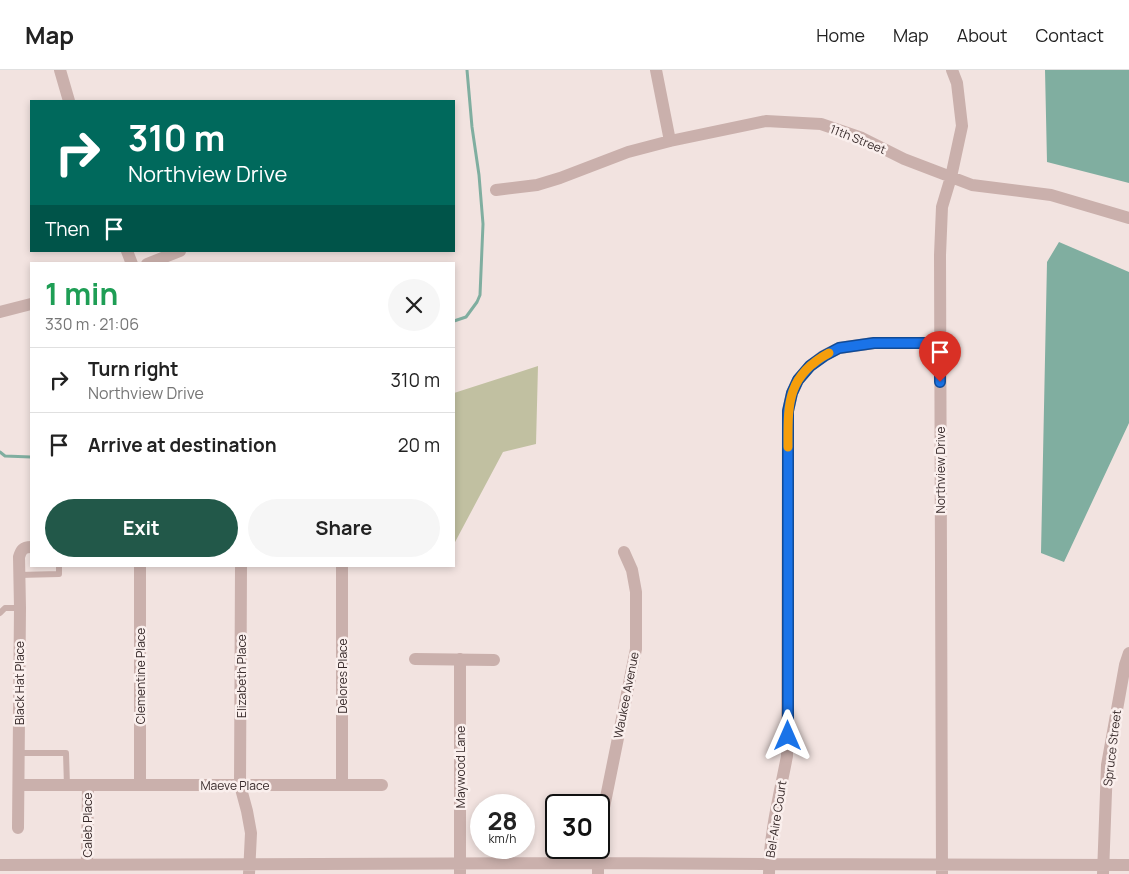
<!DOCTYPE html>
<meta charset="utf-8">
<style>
:root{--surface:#fff;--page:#f6f6f6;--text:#222;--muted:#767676;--line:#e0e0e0;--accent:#225849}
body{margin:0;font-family:Manrope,sans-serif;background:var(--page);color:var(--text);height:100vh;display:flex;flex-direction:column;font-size:19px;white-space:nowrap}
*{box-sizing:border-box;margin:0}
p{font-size:16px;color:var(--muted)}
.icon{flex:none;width:28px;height:28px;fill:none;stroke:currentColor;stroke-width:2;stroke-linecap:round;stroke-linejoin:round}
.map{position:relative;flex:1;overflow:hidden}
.details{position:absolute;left:30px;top:192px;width:425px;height:305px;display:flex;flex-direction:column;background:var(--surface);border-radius:0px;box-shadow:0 2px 8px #0003}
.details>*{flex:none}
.guide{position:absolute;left:30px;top:30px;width:425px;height:152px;border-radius:0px;box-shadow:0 2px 8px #0003;background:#00695c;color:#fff;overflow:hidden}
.speed{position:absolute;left:470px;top:724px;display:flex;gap:10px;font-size:25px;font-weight:700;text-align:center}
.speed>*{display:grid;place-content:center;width:65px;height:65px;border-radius:50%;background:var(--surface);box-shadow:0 2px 8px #0003;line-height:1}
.speed small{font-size:12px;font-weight:400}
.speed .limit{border:2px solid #111;border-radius:8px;background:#fff;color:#111}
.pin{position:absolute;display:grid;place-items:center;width:42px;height:42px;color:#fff;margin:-51px -21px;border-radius:50% 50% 50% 0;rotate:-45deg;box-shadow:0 0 5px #0007}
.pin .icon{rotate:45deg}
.me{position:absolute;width:55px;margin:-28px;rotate:0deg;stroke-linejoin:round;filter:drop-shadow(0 0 4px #0008)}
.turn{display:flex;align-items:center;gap:18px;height:105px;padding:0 15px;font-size:22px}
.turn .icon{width:65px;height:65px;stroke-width:2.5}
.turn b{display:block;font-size:35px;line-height:42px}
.then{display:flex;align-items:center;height:48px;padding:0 15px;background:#0003;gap:10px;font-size:19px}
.round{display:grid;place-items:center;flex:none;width:52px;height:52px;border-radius:26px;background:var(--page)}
.head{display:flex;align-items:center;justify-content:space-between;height:85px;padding:0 15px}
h1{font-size:30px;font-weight:700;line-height:38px;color:#1e9e55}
.cta{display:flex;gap:10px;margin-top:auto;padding:10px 15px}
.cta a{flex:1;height:58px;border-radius:30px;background:var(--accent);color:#fff;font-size:20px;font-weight:700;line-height:58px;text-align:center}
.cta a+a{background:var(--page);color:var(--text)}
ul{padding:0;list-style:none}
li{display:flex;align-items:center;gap:15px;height:65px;padding:0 15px;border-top:1px solid var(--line)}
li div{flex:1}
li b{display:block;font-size:19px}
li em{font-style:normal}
header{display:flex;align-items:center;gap:30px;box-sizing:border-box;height:70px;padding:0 25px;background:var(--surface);border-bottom:1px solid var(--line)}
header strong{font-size:24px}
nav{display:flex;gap:28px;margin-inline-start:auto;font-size:18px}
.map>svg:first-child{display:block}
.green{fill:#c1c0a1}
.water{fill:#80aea0}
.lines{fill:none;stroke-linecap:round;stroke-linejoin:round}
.stream{stroke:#80aea0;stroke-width:3}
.lane{stroke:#cab0ac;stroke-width:6}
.street{stroke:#cab0ac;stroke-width:12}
.route-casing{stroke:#114b97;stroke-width:12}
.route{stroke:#1a73e8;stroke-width:9}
.slow{stroke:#f59e0b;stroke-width:9}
.labels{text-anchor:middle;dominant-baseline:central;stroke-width:5;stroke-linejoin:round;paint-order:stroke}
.street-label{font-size:12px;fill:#382b2b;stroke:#faefed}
</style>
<header>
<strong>Map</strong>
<nav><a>Home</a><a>Map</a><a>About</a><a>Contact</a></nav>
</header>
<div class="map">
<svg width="1129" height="804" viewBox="0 0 1129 804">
<rect width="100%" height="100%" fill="#f2e3e0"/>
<path class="green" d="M538,296L536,374L503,382L454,474V323Z"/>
<path class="water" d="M1045,0H1129V113L1047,92Z
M1059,172L1129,202V353L1064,492L1041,483L1047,192Z"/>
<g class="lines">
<path class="stream" d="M454,251L466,247L477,232L480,225L483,154L479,105L472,57L467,0
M0,382L5,386L31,387"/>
<path class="lane" d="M19,505L59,504V496
M0,543L5,538H20
M19,683H66L67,716"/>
<path class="street" d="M60,0L69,31
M656,0L670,71
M496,120L537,115L560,108L628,82L670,71L766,51L821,54L862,68L904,89L972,115L1051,125L1129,148
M127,181L132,194
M147,194L180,181
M0,242L31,234
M241,496L240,715L247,741L251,763L249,804
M342,496V715
M415,589L494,590
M19,715H382
M140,715V496
M18,758L20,538L19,487C21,480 23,477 31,477
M599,769V762L636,579V522L632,500L624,482
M87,794L88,716
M0,795L598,793L769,794L1129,795
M460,804V589
M598,804V778
M769,804C769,765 780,723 787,686L788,341L792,323L798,310L810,296L823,286L839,278L874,273H940
M942,804L940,185L942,137L951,107L962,56L957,13L952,0
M1103,804L1107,695L1125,595L1129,583"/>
</g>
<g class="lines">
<defs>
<path id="route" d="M788,666V341L792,323L798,310L810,296L824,286L839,278L874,273H940V312"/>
</defs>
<use href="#route" class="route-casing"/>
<use href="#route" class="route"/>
<path class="slow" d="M788,377C788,335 786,306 829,283"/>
</g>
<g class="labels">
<g class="street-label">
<text transform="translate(858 69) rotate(22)">11th Street</text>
<text transform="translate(940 400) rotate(-90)">Northview Drive</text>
<text transform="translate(140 606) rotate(-90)">Clementine Place</text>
<text transform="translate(241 606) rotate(-90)">Elizabeth Place</text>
<text transform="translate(342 606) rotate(-90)">Delores Place</text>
<text transform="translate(19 613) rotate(-90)">Black Hat Place</text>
<text transform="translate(626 625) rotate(-79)">Waukee Avenue</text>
<text transform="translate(1112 678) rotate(-83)">Spruce Street</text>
<text transform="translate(460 697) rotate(-90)">Maywood Lane</text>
<text x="235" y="715">Maeve Place</text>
<text transform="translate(776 749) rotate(-81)">Bel-Aire Court</text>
<text transform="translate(87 755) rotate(-90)">Caleb Place</text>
</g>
</g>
</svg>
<div class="speed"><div>28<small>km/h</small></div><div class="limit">30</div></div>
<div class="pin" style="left:940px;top:312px;background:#d93025"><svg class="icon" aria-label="arrive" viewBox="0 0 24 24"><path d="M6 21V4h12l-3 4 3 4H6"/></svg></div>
<svg class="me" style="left:788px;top:666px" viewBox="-20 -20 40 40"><path d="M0-17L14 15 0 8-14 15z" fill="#1a73e8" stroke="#fff" stroke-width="4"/></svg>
<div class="guide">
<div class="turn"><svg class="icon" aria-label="right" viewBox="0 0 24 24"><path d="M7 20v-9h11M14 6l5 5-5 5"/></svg><div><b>310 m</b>Northview Drive</div></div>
<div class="then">Then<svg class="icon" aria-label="arrive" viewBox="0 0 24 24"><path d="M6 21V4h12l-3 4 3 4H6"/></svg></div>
</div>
<section class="details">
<div class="head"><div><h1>1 min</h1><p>330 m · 21:06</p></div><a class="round"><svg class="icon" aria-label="close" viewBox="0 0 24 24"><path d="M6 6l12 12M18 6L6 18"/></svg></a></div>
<ul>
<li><svg class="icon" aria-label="right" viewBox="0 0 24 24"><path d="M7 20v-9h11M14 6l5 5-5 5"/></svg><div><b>Turn right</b><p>Northview Drive</p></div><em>310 m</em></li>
<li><svg class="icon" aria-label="arrive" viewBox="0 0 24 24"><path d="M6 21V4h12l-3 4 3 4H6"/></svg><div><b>Arrive at destination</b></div><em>20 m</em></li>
</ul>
<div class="cta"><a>Exit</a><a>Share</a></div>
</section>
</div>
